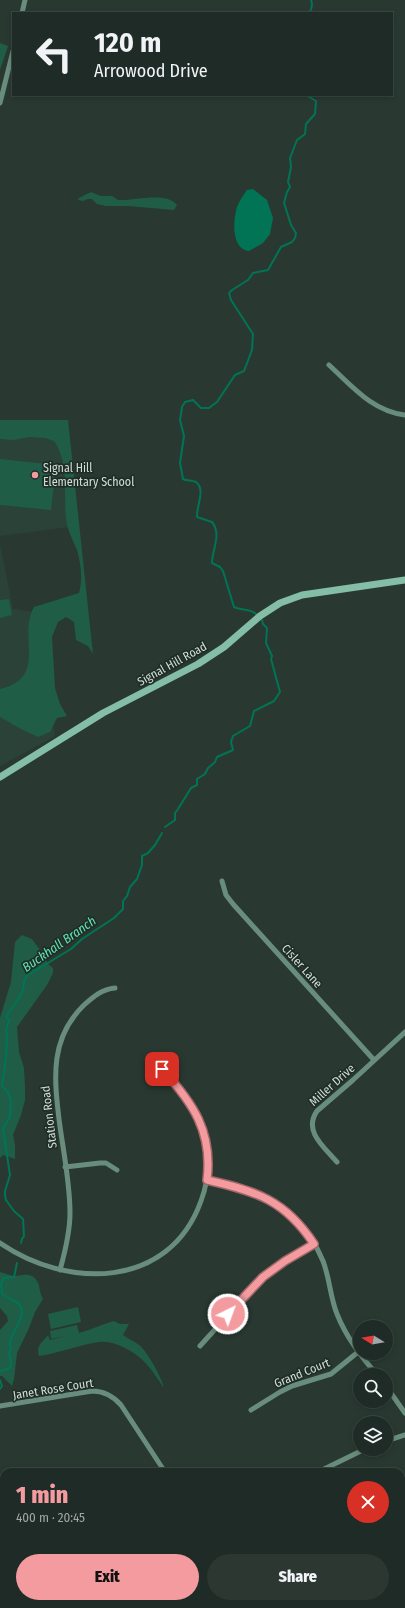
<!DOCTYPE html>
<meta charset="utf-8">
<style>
:root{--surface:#1f2b26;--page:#2c3732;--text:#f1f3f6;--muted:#a1a7a7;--line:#3c4743;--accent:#f49b9f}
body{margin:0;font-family:"Fira Sans Condensed",sans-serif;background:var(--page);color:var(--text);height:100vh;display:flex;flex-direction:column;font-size:15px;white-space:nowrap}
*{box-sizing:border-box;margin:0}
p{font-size:13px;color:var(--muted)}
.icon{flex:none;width:22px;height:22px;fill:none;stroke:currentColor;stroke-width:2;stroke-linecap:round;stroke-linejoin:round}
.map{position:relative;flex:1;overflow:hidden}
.details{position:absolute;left:0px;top:1468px;width:405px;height:140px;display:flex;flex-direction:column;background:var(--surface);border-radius:12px 12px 0 0;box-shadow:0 2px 6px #0003,0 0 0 1px var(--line)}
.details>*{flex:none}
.banner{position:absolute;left:12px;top:12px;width:381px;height:84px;border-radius:0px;box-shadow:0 2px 6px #0003,0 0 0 1px var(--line);background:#1f2b26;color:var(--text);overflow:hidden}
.needle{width:26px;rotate:281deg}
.fabs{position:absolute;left:353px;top:1320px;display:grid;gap:8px}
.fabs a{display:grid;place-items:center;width:40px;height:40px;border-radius:50%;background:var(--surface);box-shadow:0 2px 6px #0003,0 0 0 1px var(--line);font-size:20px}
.pin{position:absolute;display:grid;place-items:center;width:34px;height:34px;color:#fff;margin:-17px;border-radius:8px;box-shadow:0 2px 6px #0006}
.me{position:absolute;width:44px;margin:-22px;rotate:42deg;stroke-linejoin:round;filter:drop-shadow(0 0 3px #0008)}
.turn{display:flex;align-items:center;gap:14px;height:84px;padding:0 16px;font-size:18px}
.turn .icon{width:52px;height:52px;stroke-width:2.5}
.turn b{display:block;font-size:28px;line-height:34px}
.round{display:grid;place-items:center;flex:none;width:42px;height:42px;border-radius:21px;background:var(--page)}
.head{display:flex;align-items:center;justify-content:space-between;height:68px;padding:0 16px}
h1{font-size:24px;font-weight:800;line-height:30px;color:var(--accent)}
.cta{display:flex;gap:8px;margin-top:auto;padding:8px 16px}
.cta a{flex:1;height:46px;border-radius:24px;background:var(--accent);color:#111;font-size:16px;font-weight:800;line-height:46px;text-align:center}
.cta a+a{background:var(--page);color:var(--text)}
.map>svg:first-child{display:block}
.built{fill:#2a4238}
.green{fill:#1f5d47}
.water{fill:#007455}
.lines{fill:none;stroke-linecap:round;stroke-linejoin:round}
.stream{stroke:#007455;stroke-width:2}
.street{stroke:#698d7d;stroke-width:5}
.secondary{stroke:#84bea6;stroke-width:7}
.route-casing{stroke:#9f6567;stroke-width:10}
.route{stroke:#f49b9f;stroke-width:7}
.poi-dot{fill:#f49b9f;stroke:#1f2f28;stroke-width:1.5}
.labels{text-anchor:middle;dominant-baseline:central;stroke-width:3.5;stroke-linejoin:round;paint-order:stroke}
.poi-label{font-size:12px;fill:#d3ddd8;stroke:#1f2f28;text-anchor:start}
.street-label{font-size:12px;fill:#d3ddd8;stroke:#1f2f28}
.water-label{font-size:13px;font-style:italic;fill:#62e2b4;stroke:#1f2f28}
</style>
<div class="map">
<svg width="405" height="1608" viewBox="0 0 405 1608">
<rect width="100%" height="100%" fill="#293932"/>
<path class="built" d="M64,423L77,526L0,536V424Z
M0,544L13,609L36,612L55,736L0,766Z
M201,1604H391L396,1608H200Z"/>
<path class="green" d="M0,43L8,46L0,70Z
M91,192L101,196H112L118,200C134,201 166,191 177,205L174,210L128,206H106L97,204L92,199H88L83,201L78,200L79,198Z
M0,420H68L93,654L88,646L76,640L74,622L66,617L58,622L52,637L55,688L60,704L67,716L57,718L50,732L38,737L21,729L0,717V689C49,677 17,637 34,607L79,593C83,579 81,564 77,550C73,540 67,530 66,518C63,492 70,464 54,441L45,438L29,437L14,440L0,439Z
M0,459L56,465L51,510L0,505Z
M9,599L12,615L0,618V600Z
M22,935L32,939L37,946L46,958L47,963L53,968V973L47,985L17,1027L19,1052L24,1068L25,1086V1100L21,1115L13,1135L15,1145V1159L3,1155L0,1158V1018L11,982L15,942Z
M0,1272C4,1273 9,1275 13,1276C21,1276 31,1271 37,1281C40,1285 39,1292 43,1299L35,1312L29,1328L17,1353L14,1379L12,1386L2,1376H0V1330L8,1321L7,1316L0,1308Z
M78,1307L81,1322L51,1329L48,1314Z
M114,1321L120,1324H129L123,1335C128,1339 134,1341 139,1345C147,1351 162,1378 164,1388C152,1370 144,1357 123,1347C116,1344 108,1341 99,1342C79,1345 59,1353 39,1356C36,1345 41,1344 48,1335L50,1340L66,1336L51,1339L50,1331L77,1325L79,1333C91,1330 102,1324 114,1321Z
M0,1504L4,1528V1574L0,1570Z
M12,1604H41L42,1608H10Z"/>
<path class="water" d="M253,189L267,200L273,218L270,234L263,243L249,251C231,249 233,220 237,207C239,201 243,196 247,190Z"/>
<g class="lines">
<path class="stream" d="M309,13C312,9 313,5 311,0
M256,614C249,608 242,611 234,607L223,571L220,567L212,563C212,550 222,534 212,522L197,517C196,508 206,489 196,482C192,480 187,481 183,479L180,463L184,436L180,420L182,407L185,402L193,400L201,408H209L217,402L235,375L244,371L252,350L253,334L231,300L229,293L232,290L248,280L253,273L268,270L281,247L292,242L295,238L296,233L291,225L284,203L287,192L290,187L288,182L291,167L290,158L297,140L305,134L306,124L315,114L316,101L306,95
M165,827L175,820V813L178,809L191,788L197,785V779L205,774L208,768L215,762L217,757L233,750L231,742L233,736L250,726L254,711L274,701L280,692L271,659L272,656L266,643L267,628L263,624L262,620
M21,1243L22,1239L24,1236L23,1219L14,1211L6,1200L5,1195V1191L10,1175L3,1129L10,1117L11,1101L8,1092L3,1087L2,1084C4,1076 9,1037 6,1031L9,1020L6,1017C11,1008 20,1000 23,989C24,984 23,979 28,975L71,949L82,939L114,918L123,909V901L127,896L130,887L137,879L142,865V856L148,853L155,845L162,833
M0,1371L10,1368L11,1362L9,1352L11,1349C11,1347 10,1345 10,1343C10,1333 29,1315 19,1304C14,1299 7,1299 2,1294L1,1283L4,1278L14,1277L17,1263
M0,1380L2,1386L0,1389
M0,1559L2,1566H4
M23,1604L24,1608"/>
<path class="street" d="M22,13L25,0
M0,103L13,51
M329,365C352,386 372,411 405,415
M222,881L226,895L233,904L374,1060
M337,1162C324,1147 303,1131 317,1111L353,1080L405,1032
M65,1167L100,1163H106L117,1170
M207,1180C221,1183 235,1186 248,1190C282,1201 310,1229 323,1261C330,1279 330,1297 337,1314C346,1337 361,1356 377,1375
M0,1243C67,1289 169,1290 201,1201C211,1174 210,1145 199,1119C188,1095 170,1077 153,1059
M60,1270C65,1252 70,1233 70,1213C70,1182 63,1150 59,1119C54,1077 50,1038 84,1005C93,997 102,989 115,988
M200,1346L257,1283L285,1261L315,1244
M386,1386L405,1413
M0,1406L92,1391C104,1391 113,1396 121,1405L165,1472
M251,1410L280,1392L292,1386L331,1374L358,1352
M386,1441L405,1435
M318,1472L365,1449
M401,1530L405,1529"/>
<path class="secondary" d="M0,777L103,713L198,664L224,647L260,616L280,603L302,595L405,580"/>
</g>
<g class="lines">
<defs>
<path id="route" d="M162,1069C193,1103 213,1132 207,1180C256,1191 285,1200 314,1244L285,1261L263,1277L228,1314"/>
</defs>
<use href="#route" class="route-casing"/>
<use href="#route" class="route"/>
</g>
<circle class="poi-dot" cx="35" cy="475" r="4"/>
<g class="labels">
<g class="poi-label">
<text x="43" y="468">Signal Hill<tspan x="43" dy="14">Elementary School</tspan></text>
</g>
<g class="street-label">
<text transform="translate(172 664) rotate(-29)">Signal Hill Road</text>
<text transform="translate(302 966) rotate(48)">Cisler Lane</text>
<text transform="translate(332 1085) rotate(-42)">Miller Drive</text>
<text transform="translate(49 1117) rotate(-97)">Station Road</text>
<text transform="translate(302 1373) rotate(-22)">Grand Court</text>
<text transform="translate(53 1389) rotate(-9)">Janet Rose Court</text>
</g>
<g class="water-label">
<text transform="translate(59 944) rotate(-35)">Buckhall Branch</text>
</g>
</g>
</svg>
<div class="fabs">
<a><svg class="needle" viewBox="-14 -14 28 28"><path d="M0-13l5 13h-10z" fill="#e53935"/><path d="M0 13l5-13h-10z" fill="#a1a7a7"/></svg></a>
<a><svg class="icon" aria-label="search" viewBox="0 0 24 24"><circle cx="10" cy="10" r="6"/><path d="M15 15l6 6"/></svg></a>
<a><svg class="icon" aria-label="layers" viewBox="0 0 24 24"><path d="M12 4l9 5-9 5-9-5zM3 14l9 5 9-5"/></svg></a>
</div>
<div class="pin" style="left:162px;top:1069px;background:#d93025"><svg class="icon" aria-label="arrive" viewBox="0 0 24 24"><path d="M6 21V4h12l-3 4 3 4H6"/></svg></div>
<svg class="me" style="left:228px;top:1314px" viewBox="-20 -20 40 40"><circle r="17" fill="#f49b9f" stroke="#fff" stroke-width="3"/><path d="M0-11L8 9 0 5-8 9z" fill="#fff"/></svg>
<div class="banner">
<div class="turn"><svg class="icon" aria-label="left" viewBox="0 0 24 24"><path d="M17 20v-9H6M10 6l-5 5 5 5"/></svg><div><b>120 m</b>Arrowood Drive</div></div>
</div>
<section class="details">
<div class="head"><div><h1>1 min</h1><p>400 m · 20:45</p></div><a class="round" style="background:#d93025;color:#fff"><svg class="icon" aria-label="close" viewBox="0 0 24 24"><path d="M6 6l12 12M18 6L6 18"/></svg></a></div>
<div class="cta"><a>Exit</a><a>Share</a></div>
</section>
</div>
